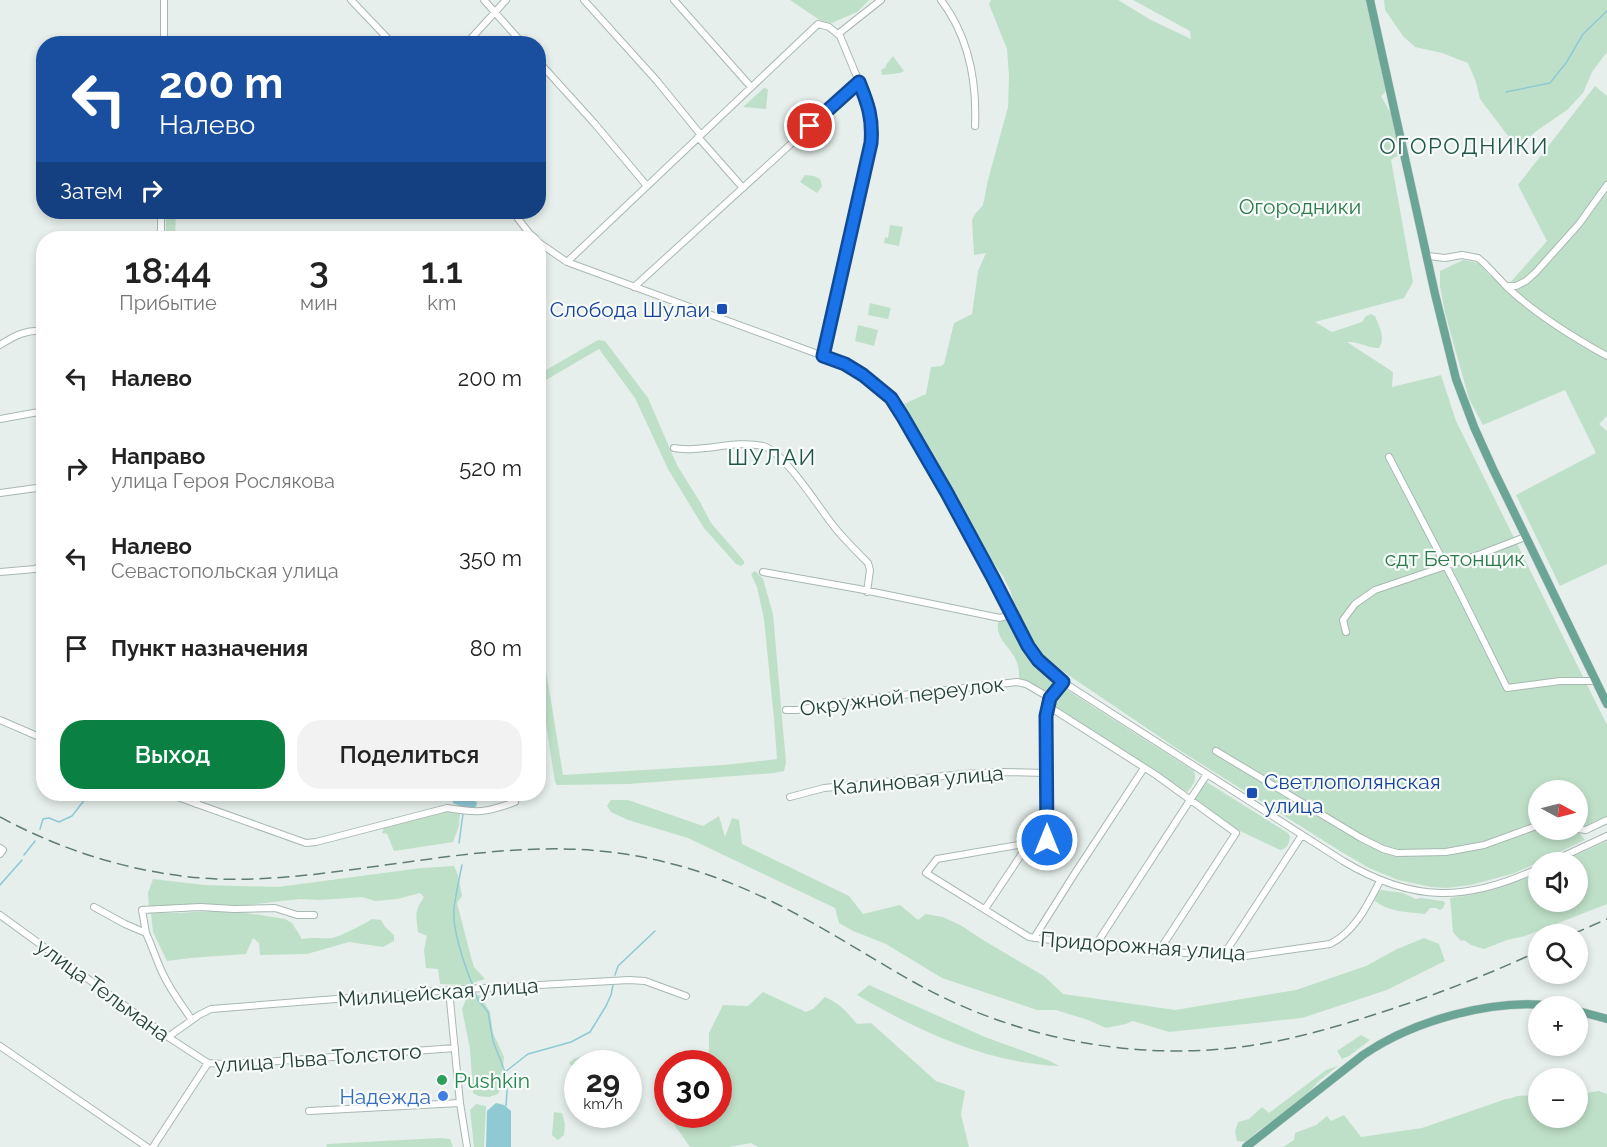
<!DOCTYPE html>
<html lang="ru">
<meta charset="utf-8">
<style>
:root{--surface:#fff;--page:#f2f2f2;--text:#222;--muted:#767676;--accent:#0b8043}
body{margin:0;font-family:Raleway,sans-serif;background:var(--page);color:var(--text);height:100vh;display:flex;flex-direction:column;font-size:22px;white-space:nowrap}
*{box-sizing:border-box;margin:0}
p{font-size:20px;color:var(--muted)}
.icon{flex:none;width:33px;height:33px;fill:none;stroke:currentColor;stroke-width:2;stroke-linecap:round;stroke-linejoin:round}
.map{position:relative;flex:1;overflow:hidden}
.side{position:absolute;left:36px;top:231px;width:510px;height:570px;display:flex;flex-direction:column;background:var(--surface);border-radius:24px;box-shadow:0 3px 9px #0003}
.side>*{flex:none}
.banner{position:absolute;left:36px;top:36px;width:510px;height:183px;border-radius:24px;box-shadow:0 3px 9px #0003;background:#1a4fa0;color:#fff;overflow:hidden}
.needle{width:39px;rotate:97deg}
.tools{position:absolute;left:1528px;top:780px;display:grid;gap:12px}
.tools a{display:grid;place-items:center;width:60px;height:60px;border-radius:50%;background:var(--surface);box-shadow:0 3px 9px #0003;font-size:30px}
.speed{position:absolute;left:564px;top:1050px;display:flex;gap:12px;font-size:30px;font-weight:700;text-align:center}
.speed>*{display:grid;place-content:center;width:78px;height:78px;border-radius:50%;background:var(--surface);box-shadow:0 3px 9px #0003;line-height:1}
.speed small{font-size:15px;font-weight:400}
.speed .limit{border:9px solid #d22;background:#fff;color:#111}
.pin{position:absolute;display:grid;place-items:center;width:51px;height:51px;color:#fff;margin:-26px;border:3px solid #fff;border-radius:50%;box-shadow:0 2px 6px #0007}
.me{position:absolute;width:66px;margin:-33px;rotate:0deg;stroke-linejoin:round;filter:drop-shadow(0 0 4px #0008)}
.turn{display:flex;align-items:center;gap:21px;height:126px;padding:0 24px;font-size:27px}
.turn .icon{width:78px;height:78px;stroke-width:2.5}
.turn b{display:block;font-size:42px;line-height:51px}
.then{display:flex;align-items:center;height:57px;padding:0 24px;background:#0003;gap:12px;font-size:22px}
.eta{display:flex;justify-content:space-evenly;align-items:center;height:102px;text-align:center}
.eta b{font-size:36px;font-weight:600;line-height:42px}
.primary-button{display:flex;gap:12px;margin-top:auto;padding:12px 24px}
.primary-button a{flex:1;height:69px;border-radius:24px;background:var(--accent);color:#fff;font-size:24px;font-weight:600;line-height:69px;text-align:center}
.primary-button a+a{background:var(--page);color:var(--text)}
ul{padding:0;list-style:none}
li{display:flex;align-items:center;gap:18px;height:90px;padding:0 24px}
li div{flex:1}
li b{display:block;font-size:22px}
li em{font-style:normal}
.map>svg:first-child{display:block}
.green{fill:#bfe0c8}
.water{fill:#8ec9d4}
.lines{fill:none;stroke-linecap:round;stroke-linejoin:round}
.stream{stroke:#8ec9d4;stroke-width:1.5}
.minor-casing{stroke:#a8b8b2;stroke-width:8}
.major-casing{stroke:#c2cac8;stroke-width:9}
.minor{stroke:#fff;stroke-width:6}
.major{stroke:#6aa596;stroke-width:8}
.rail{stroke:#5f7d75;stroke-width:1.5;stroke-dasharray:12 6;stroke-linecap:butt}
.route-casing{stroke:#114b97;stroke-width:15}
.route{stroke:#1a73e8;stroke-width:10}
.transit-dot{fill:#1a4fb4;stroke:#f7fbf9;stroke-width:2}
.leisure-dot{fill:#2e9e5b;stroke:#f7fbf9;stroke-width:2}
.shop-dot{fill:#3f7fe0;stroke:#f7fbf9;stroke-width:2}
.labels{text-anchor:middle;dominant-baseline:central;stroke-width:4.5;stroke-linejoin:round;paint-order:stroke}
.park-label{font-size:21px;fill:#2d7a4b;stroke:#f7fbf9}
.transit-label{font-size:21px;fill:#164399;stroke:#f7fbf9;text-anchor:end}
.street-label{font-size:21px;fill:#24423a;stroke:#f7fbf9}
.leisure-label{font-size:21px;fill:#27864d;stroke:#f7fbf9;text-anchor:start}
.shop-label{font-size:21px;fill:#366cbe;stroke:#f7fbf9;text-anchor:end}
.neighbourhood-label{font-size:22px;letter-spacing:1.5px;fill:#1f5548;stroke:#f7fbf9}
</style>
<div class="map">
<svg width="1607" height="1147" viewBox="0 0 1607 1147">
<rect width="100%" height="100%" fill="#e6efeb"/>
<path class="green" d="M790,0H869L857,12L827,25Z
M991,0H1118L1151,20L1191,39L1190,31L1133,0H1366L1382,68L1386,91L1381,96L1394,119L1401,155L1395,157L1391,160L1413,282L1404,298L1315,322L1332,332L1362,322L1366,316L1371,314L1375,316C1379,326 1386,338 1379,348C1367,348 1359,341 1347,342L1393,372L1392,387L1441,375L1456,421L1607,725V818L1591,826L1578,827V790H1539V830H1577L1585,840L1515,873L1471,885L1446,888L1431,887L1398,880L1369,868L1340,851L1179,750L1058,668L1041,654L1028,633L1015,610L1011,592L1003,576L992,561L983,546L904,404L926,394L931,367L941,366L944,364L954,323L972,314L978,271L986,253L974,255L972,220L975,214L983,205L988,180L1008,107L1009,76L1007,49L989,4Z
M1384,0H1607V52L1592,72L1583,93L1567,110L1535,132L1518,149L1480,99L1476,82L1468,63L1442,53L1415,47L1403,36L1385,10Z
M893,56L904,71L900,73L882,75L881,70L886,67V65Z
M1595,86L1607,96V416L1599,424L1607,431V564L1560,586L1516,495L1596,453L1565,390L1483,425L1469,399L1445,313L1440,286V271L1463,260L1479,263L1489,275L1509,284L1547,241L1518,185Z
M764,88L768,89L766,109L743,107Z
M805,175L814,176L820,179L822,186L817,193L800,182Z
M166,212H176L175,238H166Z
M890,225L903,227L899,246L884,243L885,237L888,238Z
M870,303L891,308L888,319L868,315Z
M858,325L878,330L874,346L855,341Z
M598,340L605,341L648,398L677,465L700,502L711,523L744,561V564L741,566L736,564L704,528L668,469L635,398L599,349L539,384V374Z
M755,571L763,579L773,614L786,763L784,771L774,773L629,784L557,785L555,782L539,679V627L563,775L724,765L777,759L774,719L764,619L757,587L751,574Z
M1003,619H1007L1022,650L1052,680V687L1048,691H1043L1019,678C1019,673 1019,667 1017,663C1013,648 995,640 998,623Z
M1064,688L1194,771C1197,780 1193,786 1187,792L1180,788L1054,706C1052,698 1055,690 1064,688Z
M1205,781L1288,833L1290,837C1289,844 1287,849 1280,850L1238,830L1194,800L1196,794Z
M611,800H628L703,826L719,816L725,837L732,818L739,820L742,844L849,896L863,914L900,905L918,920L926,914L943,917L962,926L983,940L1044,976L1063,994L1175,1010L1296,990L1366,966L1397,949L1424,938L1439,944L1445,961L1387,990L1302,1018L1169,1032L1133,1021L1126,1024L1106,1028L1088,1020L1056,1010H1037L942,978L886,944L853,931L839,923L835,908L688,838L628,820L611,812L607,806Z
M446,812L460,813L459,826L453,842L394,851L387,834L382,833L384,827Z
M1607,841V904L1525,936L1507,940L1484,949L1471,945L1464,940L1461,941L1453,932L1450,898C1481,895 1510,886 1539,873V902H1578V862H1561Z
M454,866L458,875L462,896L457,903L471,957L474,967L485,979L466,985L440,984L438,969L426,968L424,950L427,936L418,932C416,915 414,912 424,897L420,893L397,899L375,901L362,897L320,900L300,899L247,905L149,907L148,893L153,879L204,885L278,887L421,868Z
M1381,890L1403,893L1416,899L1421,898L1443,901L1445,903L1443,908L1440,910L1436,908H1430L1425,914C1408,912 1389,912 1375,901L1377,893Z
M228,910L285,919L292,923L302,939C313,937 322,939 332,938C337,938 366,923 372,919L381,920L385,927L394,935V941L383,947L349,942L307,954L260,955L259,943L253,938L246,954L190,958L167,961L153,932L151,913H179Z
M869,985L985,1037L1048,1060L1059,1066C986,1063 919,1031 857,995Z
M763,992L806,1012L813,1009L825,997C840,1004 847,1012 857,1024L871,1023L936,1081L965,1091L961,1115L969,1147H758L751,1143L729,1147H690L657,1100L660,1099L664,1105L667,1104L668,1114H718V1064L709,1063V1033L723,1005L748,1006Z
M480,995L490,1012L493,1033L504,1057L501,1087L498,1094L489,1097L478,1096L473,1093L470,1049L462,1009L467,997Z
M1361,1035L1370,1040L1349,1056L1342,1059L1337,1051Z
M594,1052L617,1062L616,1064H578L577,1067H573L569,1063L574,1059Z
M1338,1066L1319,1081L1301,1101L1258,1131L1246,1142L1237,1141L1235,1131L1238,1122L1249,1119L1262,1107L1269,1113L1326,1070Z
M1599,1091L1607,1094V1147H1283L1294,1140L1295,1133L1316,1125L1327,1116L1331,1121L1344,1115L1361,1137L1422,1128L1506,1099L1512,1098L1517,1096L1539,1095V1118H1578V1093H1580L1581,1095H1586V1093Z
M476,1104L486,1106L484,1147H474L470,1110Z
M554,1112L562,1113L565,1124L564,1135L558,1140L552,1135Z
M440,1138L450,1139L453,1147H326L327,1144Z"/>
<path class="water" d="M451,794H467L468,799L477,802L476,807L466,809L453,803Z
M496,1103L504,1105L511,1111V1147H486L487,1111Z"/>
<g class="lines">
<path class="stream" d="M1506,92L1550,83L1566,63L1583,34L1607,11
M40,829L43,819L49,818L59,822L72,816L89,794
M459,843L463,814
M24,855L35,841
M462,865C459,879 456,894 454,908C452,929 465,966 473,986
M0,885L22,860
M615,975L618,966L655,931
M474,990L478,1000L488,1012L493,1041L505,1072L507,1091L506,1106
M505,1072L528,1054L571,1042L590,1032L606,1006L611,995L613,985"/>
<defs>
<path id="minor" d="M351,0L393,44
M484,0L523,44
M584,0L657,81L701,135
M674,0L751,87
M941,0C969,37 977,81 975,126
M838,34L881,0
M164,44V0
M466,44L506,0
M538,61L595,124L647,186
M698,137L743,188
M513,212L529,233L535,238
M161,238V212
M538,242L567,262L845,364C871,378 887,393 903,417L993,578L1028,646L1037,660L1063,682L1343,861C1413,903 1467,902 1539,868
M1428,256L1445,258L1462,255L1478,258L1485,264L1506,286H1516L1526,281L1536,272L1579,224L1607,185
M567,262L818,24L829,27L840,36L870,108L872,133L868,155L823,356
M1506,286C1535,314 1571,336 1607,356
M634,287L859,82
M0,345C14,336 27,329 44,331
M0,419L44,411
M674,448C681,449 687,450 693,449C716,448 740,441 763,446C785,452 820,510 836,529C846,541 857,552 868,563L870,570L867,592
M1389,457L1459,591L1507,688L1560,681H1596
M0,493L44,487
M0,572L35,569L44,564
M763,572L859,589L1000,618L1012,614
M1346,632L1343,620L1355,604L1375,590L1481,554L1525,537
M1063,682L1050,698L1046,716L1047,840L937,859L926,873L1029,937L1095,946L1239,957L1330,944C1355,932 1368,904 1380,881
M1048,706L1156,775L1236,833L1159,951
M786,710H797L858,700L1017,682L1026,684L1050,698
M0,720L44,739
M1216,751L1361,838L1383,849L1397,853L1446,852L1484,845L1539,825
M169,794L306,843L316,842L447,808C478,813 485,813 515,802
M790,797L824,788L964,774L1003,772L1047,773
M196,804L200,794
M1578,829L1586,830L1607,820
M0,848L3,850L0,854
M1551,862L1607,836
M94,907L125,924L146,933C152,946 156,959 162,972C170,990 181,1004 192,1020
M985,909L1029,843
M0,915L168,1037L208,1063
M146,933L142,910L200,907L234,909L275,908L297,915H314
M1034,938L1075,873L1144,768
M1095,946L1207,774
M1223,956L1302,835
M449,990L460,1103L467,1147
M168,1037L199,1015L211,1009L449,990L629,980L645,981L686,996
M0,1046L147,1147
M309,1111L460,1103
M153,1147L208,1063L224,1064L265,1062L455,1048"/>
<path id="major" d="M1370,0L1435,294L1456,379L1474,427L1493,469L1607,704
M1578,1011L1607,1019
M1246,1147L1363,1055C1414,1020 1494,998 1556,1006"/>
</defs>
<use href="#minor" class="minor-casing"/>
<use href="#major" class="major-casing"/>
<use href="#minor" class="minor"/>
<use href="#major" class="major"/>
<path class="rail" d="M0,817C67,853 140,875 216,879C272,881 329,873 385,865C460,855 534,843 610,852C669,859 726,878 779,905C827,929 872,959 919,985C1018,1039 1136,1062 1248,1046C1291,1040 1332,1028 1373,1015C1430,997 1485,976 1539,951
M1573,934L1607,919"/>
</g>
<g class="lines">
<defs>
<path id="route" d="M810,126L859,82C868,104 873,118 871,143L823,356L845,364L863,375L891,398L903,417L947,493L993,578L1028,646L1038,660L1063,682L1050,698L1046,716L1047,840"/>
</defs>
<use href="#route" class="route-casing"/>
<use href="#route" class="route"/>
</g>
<g class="transit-dot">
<rect x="716" y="303" width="12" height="12" rx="3"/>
<rect x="1246" y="787" width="12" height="12" rx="3"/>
</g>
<circle class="leisure-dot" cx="442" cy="1080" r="6"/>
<circle class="shop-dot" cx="443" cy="1096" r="6"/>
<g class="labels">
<g class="park-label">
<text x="1300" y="206">Огородники</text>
<text x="1455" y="558">сдт Бетонщик</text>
</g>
<g class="transit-label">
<text x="710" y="309">Слобода Шулаи</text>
<text x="1264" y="781" text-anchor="start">Светлополянская<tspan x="1264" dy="24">улица</tspan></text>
</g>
<g class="street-label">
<text transform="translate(902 696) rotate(-7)">Окружной переулок</text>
<text transform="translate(918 780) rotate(-5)">Калиновая улица</text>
<text transform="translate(1143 946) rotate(4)">Придорожная улица</text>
<text transform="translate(103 990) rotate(36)">улица Тельмана</text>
<text transform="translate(438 992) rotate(-4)">Милицейская улица</text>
<text transform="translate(318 1058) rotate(-4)">улица Льва Толстого</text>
</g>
<g class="leisure-label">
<text x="454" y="1080">Pushkin</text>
</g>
<g class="shop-label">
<text x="431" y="1096">Надежда</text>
</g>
<g class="neighbourhood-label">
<text x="1464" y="146">ОГОРОДНИКИ</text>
<text x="772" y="457">ШУЛАИ</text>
</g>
</g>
</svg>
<div class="tools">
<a><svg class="needle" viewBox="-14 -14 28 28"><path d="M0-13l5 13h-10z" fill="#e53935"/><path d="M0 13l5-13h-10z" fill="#767676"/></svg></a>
<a><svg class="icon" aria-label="sound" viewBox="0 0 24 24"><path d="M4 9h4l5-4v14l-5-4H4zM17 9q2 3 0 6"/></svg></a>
<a><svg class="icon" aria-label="search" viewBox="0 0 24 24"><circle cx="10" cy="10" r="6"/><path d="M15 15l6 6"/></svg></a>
<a>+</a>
<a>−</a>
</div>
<div class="speed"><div>29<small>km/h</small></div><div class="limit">30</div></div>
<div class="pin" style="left:810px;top:126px;background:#d93025"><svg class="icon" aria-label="arrive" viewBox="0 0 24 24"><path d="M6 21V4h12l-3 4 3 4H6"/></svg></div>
<svg class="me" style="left:1047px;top:840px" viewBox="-20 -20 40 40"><circle r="17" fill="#1a73e8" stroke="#fff" stroke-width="3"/><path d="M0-11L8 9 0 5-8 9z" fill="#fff"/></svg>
<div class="banner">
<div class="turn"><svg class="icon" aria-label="left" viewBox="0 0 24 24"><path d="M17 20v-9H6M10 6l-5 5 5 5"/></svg><div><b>200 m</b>Налево</div></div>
<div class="then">Затем<svg class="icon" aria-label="right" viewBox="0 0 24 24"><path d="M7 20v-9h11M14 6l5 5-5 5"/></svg></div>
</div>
<section class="side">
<div class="eta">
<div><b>18:44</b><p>Прибытие</p></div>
<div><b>3</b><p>мин</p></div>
<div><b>1.1</b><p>km</p></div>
</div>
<ul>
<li><svg class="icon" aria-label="left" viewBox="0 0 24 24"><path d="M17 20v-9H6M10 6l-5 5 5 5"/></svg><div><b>Налево</b></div><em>200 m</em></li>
<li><svg class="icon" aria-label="right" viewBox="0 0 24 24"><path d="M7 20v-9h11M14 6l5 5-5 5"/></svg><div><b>Направо</b><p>улица Героя Рослякова</p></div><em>520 m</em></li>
<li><svg class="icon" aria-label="left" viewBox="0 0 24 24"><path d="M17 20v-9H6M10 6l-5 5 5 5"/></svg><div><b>Налево</b><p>Севастопольская улица</p></div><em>350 m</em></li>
<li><svg class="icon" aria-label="arrive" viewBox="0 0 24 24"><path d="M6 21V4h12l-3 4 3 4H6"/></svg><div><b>Пункт назначения</b></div><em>80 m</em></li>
</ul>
<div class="primary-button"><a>Выход</a><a>Поделиться</a></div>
</section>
</div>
